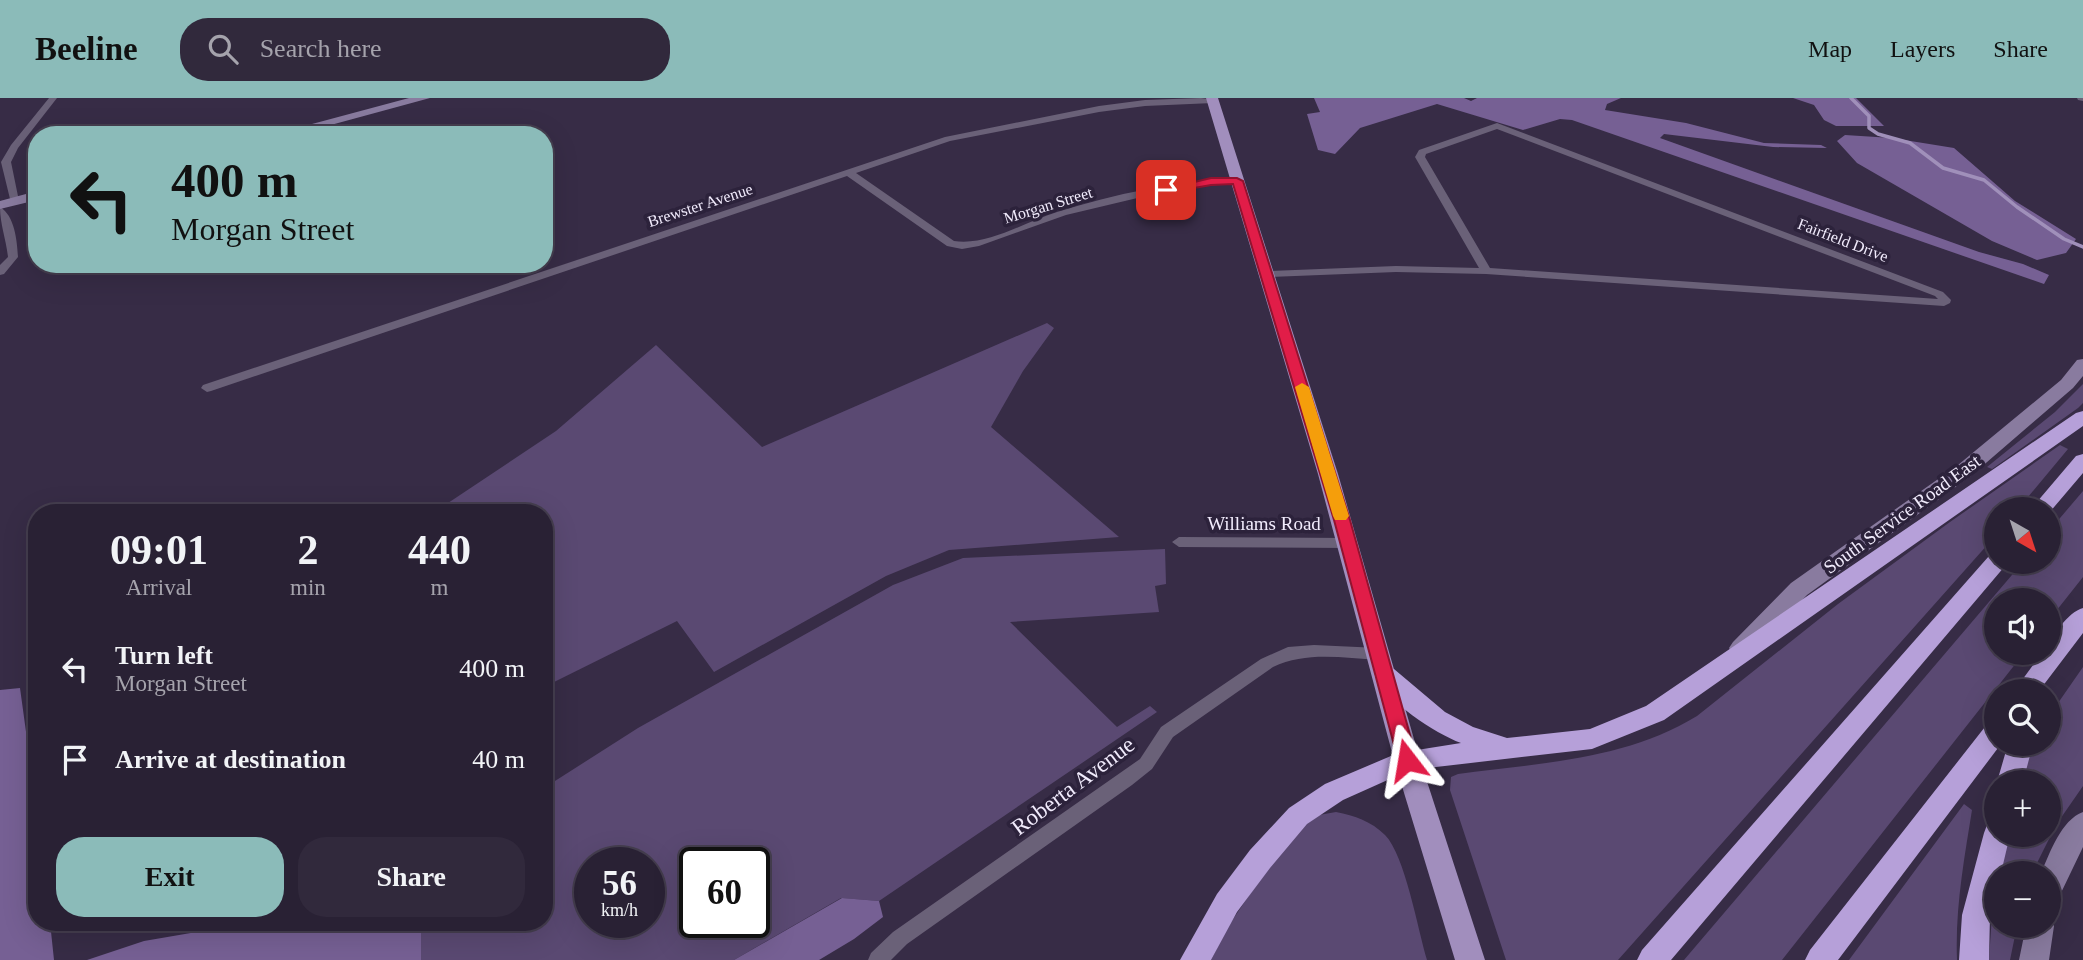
<!DOCTYPE html>
<meta charset="utf-8">
<style>
:root{--surface:#292134;--page:#31293c;--text:#f1f3f6;--muted:#a5a3ac;--line:#453e4f;--accent:#8bbbb9}
body{margin:0;font-family:"Times New Roman",serif;background:var(--page);color:var(--text);height:100vh;display:flex;flex-direction:column;font-size:26px;white-space:nowrap}
*{box-sizing:border-box;margin:0}
p{font-size:23px;color:var(--muted)}
.icon{flex:none;width:38px;height:38px;fill:none;stroke:currentColor;stroke-width:2;stroke-linecap:round;stroke-linejoin:round}
.map{position:relative;flex:1;overflow:hidden}
.drawer{position:absolute;left:28px;top:406px;width:525px;height:427px;display:flex;flex-direction:column;background:var(--surface);border-radius:28px;box-shadow:0 7px 28px #0002,0 0 0 2px var(--line)}
.drawer>*{flex:none}
.guide{position:absolute;left:28px;top:28px;width:525px;height:147px;border-radius:28px;box-shadow:0 7px 28px #0002,0 0 0 2px var(--line);background:#8bbbb9;color:#111;overflow:hidden}
.needle{width:46px;rotate:141deg}
.controls{position:absolute;left:1984px;top:399px;display:grid;gap:14px}
.controls a{display:grid;place-items:center;width:77px;height:77px;border-radius:50%;background:var(--surface);box-shadow:0 7px 28px #0002,0 0 0 2px var(--line);font-size:35px}
.speed{position:absolute;left:574px;top:749px;display:flex;gap:14px;font-size:35px;font-weight:700;text-align:center}
.speed>*{display:grid;place-content:center;width:91px;height:91px;border-radius:50%;background:var(--surface);box-shadow:0 7px 28px #0002,0 0 0 2px var(--line);line-height:1}
.speed small{font-size:18px;font-weight:400}
.speed .limit{border:4px solid #111;border-radius:10px;background:#fff;color:#111}
.pin{position:absolute;display:grid;place-items:center;width:60px;height:60px;color:#fff;margin:-30px;border-radius:14px;box-shadow:0 4px 10px #0006}
.me{position:absolute;width:77px;margin:-38px;rotate:346deg;stroke-linejoin:round;filter:drop-shadow(0 0 5px #0008)}
.turn{display:flex;align-items:center;gap:24px;height:147px;padding:0 28px;font-size:32px}
.turn .icon{width:91px;height:91px;stroke-width:2.5}
.turn b{display:block;font-size:49px;line-height:60px}
.eta{display:flex;justify-content:space-evenly;align-items:center;height:119px;text-align:center}
.eta b{font-size:42px;font-weight:700;line-height:49px}
.button{display:flex;gap:14px;margin-top:auto;padding:14px 28px}
.button a{flex:1;height:80px;border-radius:28px;background:var(--accent);color:#111;font-size:28px;font-weight:700;line-height:80px;text-align:center}
.button a+a{background:var(--page);color:var(--text)}
ul{padding:0;list-style:none}
li{display:flex;align-items:center;gap:21px;height:91px;padding:0 28px}
li div{flex:1}
li b{display:block;font-size:26px}
li em{font-style:normal}
header{display:flex;align-items:center;gap:42px;box-sizing:border-box;height:98px;padding:0 35px;background:var(--accent);color:#111}
header strong{font-size:33px}
nav{display:flex;gap:38px;margin-inline-start:auto;font-size:24px}
.search{width:490px;height:63px;background:var(--page);display:flex;align-items:center;gap:18px;box-sizing:border-box;padding:0 24px;border-radius:28px;color:var(--muted);font-size:26px}
.map>svg:first-child{display:block}
.green{fill:#5a4972;fill-rule:evenodd}
.forest{fill:#766094}
.lines{fill:none;stroke-linecap:round;stroke-linejoin:round}
.stream{stroke:#a090ba;stroke-width:3.5}
.street{fill:#6a6178;fill-rule:evenodd}
.secondary{fill:#897b9f;fill-rule:evenodd}
.primary{fill:#a18ebd;fill-rule:evenodd}
.highway{fill:#b6a0d9;fill-rule:evenodd}
.route{fill:#e11d48;stroke:#92132f;stroke-width:2}
.slow{fill:#f59e0b}
.labels{text-anchor:middle;dominant-baseline:central;stroke-width:7;stroke-linejoin:round;paint-order:stroke}
.far-street-label{font-size:16px;fill:#f1ebfc;stroke:#2c223b}
.street-label{font-size:19px;fill:#f1ebfc;stroke:#2c223b}
.near-street-label{font-size:23px;fill:#f1ebfc;stroke:#2c223b}
</style>
<header>
<strong>Beeline</strong>
<div class="search"><svg class="icon" aria-label="search" viewBox="0 0 24 24"><circle cx="10" cy="10" r="6"/><path d="M15 15l6 6"/></svg>Search here</div>
<nav><a>Map</a><a>Layers</a><a>Share</a></nav>
</header>
<div class="map">
<svg width="2083" height="862" viewBox="0 0 2083 862">
<rect width="100%" height="100%" fill="#372c46"/>
<path class="green" d="M1047,225L1054,230L1023,273L991,329L1119,439L949,452L886,478L714,574L677,523L544,589V415H433L556,333L656,247L762,349Z
M2083,286V305L2078,310L1992,371L1987,369L2055,314Z
M2060,347L2068,351L2018,411H1997V436L1618,862H1506L1450,692L1451,679L1458,676C1540,665 1625,662 1697,618L1838,506L1950,424Z
M2083,393V479L2049,522V502H1997V555H2024L1782,862H1684L2023,464H2049V433Z
M1165,451L1166,486L1155,488L1159,514L1010,524L1117,629L1150,608L1157,614L879,803L841,800L734,862H421V824H544V690L638,630L893,487L963,460ZM590,765H649V824H590ZM695,765H754V824H695Z
M2083,569V688L2056,727L2032,775H1997V828H2017L2010,862H1989L1996,755L2001,737H2049V684H2016L2033,646H2049V618Z
M1964,706L1972,712C1964,762 1955,811 1957,862H1849Z
M1336,714C1355,718 1371,723 1385,737C1405,757 1418,832 1427,862H1211L1229,827L1263,777L1303,726L1319,717Z"/>
<path class="forest" d="M1314,0H1464L1471,3L1477,0H1621L1607,6L1605,12L1686,25L1764,45L1821,47L1827,50L1773,49L1664,36L1660,40L1979,154L2023,166L2049,177L2044,186L1572,22L1560,21L1523,32L1437,6L1360,30L1335,56L1318,52L1307,16L1320,14Z
M1793,0H1856L1884,28H1836L1824,22L1814,7Z
M1845,37L1892,40L1954,50L2015,103L2076,141L2066,155L2037,162L1992,143L1857,65L1837,43Z
M20,590L37,714V824H50L54,862H0V592Z
M842,800L879,803L883,819L854,841L819,862H734Z
M237,824H421V862H87L144,843L220,830Z"/>
<g class="lines">
<path class="stream" d="M1851,0L1869,18V30L1878,36L1910,45L1943,70L1984,82L2017,109L2064,141L2083,149"/>
<path class="street" d="M49,0H57L18,50L11,64L19,103L11,105L1,64L11,47Z
M1201,0L1217,2L1213,5L1145,8L1099,14L950,43L856,75L954,143C989,148 1024,124 1057,114C1115,96 1176,83 1237,80L1240,81V85L1193,89L1150,97L1066,117L979,148L962,151L947,148L847,78L211,293L207,294L201,290L203,287L945,39L1099,8L1145,2Z
M2077,0H2083V3L2078,2Z
M1497,25L1943,194L1951,202L1950,205L1944,208L1486,176L1396,174L1268,179L1263,176L1268,173L1396,168L1479,170L1415,59L1419,52ZM1497,31L1935,198L1938,201L1490,170L1425,59L1426,56Z
M0,109C15,118 17,143 18,159L4,176L0,177V167L8,159C6,141 0,126 0,109Z
M1179,439L1349,440L1356,445L1349,450L1179,449L1172,444Z
M1314,547L1379,550L1385,552L1387,556L1385,560L1379,562C1343,560 1306,553 1273,569L1173,639L1152,671L1132,687L907,846L891,862H868L871,855L893,834L1140,661L1161,629L1261,561L1288,549Z"/>
<path class="secondary" d="M409,0H430L294,37H271Z
M37,93V102L0,111V103Z
M2083,261V278L2073,290L1972,377L1807,497L1749,556L1741,559L1733,556L1729,550L1733,544L1791,485L1958,367L2061,282L2077,262Z
M2083,714V749L2059,799L2049,803V775H2041C2050,755 2061,722 2083,714Z
M2049,818L2054,828L2049,862H2019L2026,828H2049Z"/>
<path class="primary" d="M1206,0H1218L1338,376L1420,662L1485,862H1455L1394,662L1318,376Z"/>
<path class="highway" d="M2083,313V328L1664,622L1592,651L1410,672L1343,702L1307,726L1270,770L1237,814L1211,862H1180L1217,796L1250,752L1289,710L1325,686L1398,655L1461,645C1434,635 1388,604 1374,578L1378,571L1386,569L1394,571L1445,614L1473,629L1507,640L1590,631L1646,608L2076,315Z
M2083,356V375L2049,415V411H2031L2076,358Z
M1997,455V464H2007L2005,468L1671,862H1637L1642,852L1989,458Z
M2083,510V535L2039,593H2014L2042,555H2049C2049,540 2068,514 2083,510Z
M1997,622V646H2001L1838,862H1805L1810,852L1988,625Z
M2008,646H2033L2023,684H1997Z
M1997,723V737H2010L2001,775H1997V791L1990,817L1989,862H1959L1962,817L1984,735L1987,727Z"/>
</g>
<path class="route" d="M1211,80H1237L1243,83L1350,422L1417,662L1414,668L1407,670L1401,668L1398,662L1334,422L1233,86L1211,87L1166,95L1161,92Z"/>
<path class="slow" d="M1302,285L1309,289L1349,418L1346,422H1335L1333,418L1295,289Z"/>
<g class="labels">
<g class="far-street-label">
<text transform="translate(700 107) rotate(-18)">Brewster Avenue</text>
<text transform="translate(1048 107) rotate(-17)">Morgan Street</text>
<text transform="translate(1843 142) rotate(21)">Fairfield Drive</text>
</g>
<g class="street-label">
<text transform="translate(1902 416) rotate(-36)">South Service Road East</text>
<text x="1264" y="425">Williams Road</text>
</g>
<g class="near-street-label">
<text transform="translate(1073 688) rotate(-37)">Roberta Avenue</text>
</g>
</g>
</svg>
<div class="controls">
<a><svg class="needle" viewBox="-14 -14 28 28"><path d="M0-13l5 13h-10z" fill="#e53935"/><path d="M0 13l5-13h-10z" fill="#a5a3ac"/></svg></a>
<a><svg class="icon" aria-label="sound" viewBox="0 0 24 24"><path d="M4 9h4l5-4v14l-5-4H4zM17 9q2 3 0 6"/></svg></a>
<a><svg class="icon" aria-label="search" viewBox="0 0 24 24"><circle cx="10" cy="10" r="6"/><path d="M15 15l6 6"/></svg></a>
<a>+</a>
<a>−</a>
</div>
<div class="speed"><div>56<small>km/h</small></div><div class="limit">60</div></div>
<div class="pin" style="left:1166px;top:92px;background:#d93025"><svg class="icon" aria-label="arrive" viewBox="0 0 24 24"><path d="M6 21V4h12l-3 4 3 4H6"/></svg></div>
<svg class="me" style="left:1407px;top:662px" viewBox="-20 -20 40 40"><path d="M0-17L14 15 0 8-14 15z" fill="#e11d48" stroke="#fff" stroke-width="4"/></svg>
<div class="guide">
<div class="turn"><svg class="icon" aria-label="left" viewBox="0 0 24 24"><path d="M17 20v-9H6M10 6l-5 5 5 5"/></svg><div><b>400 m</b>Morgan Street</div></div>
</div>
<section class="drawer">
<div class="eta">
<div><b>09:01</b><p>Arrival</p></div>
<div><b>2</b><p>min</p></div>
<div><b>440</b><p>m</p></div>
</div>
<ul>
<li><svg class="icon" aria-label="left" viewBox="0 0 24 24"><path d="M17 20v-9H6M10 6l-5 5 5 5"/></svg><div><b>Turn left</b><p>Morgan Street</p></div><em>400 m</em></li>
<li><svg class="icon" aria-label="arrive" viewBox="0 0 24 24"><path d="M6 21V4h12l-3 4 3 4H6"/></svg><div><b>Arrive at destination</b></div><em>40 m</em></li>
</ul>
<div class="button"><a>Exit</a><a>Share</a></div>
</section>
</div>
